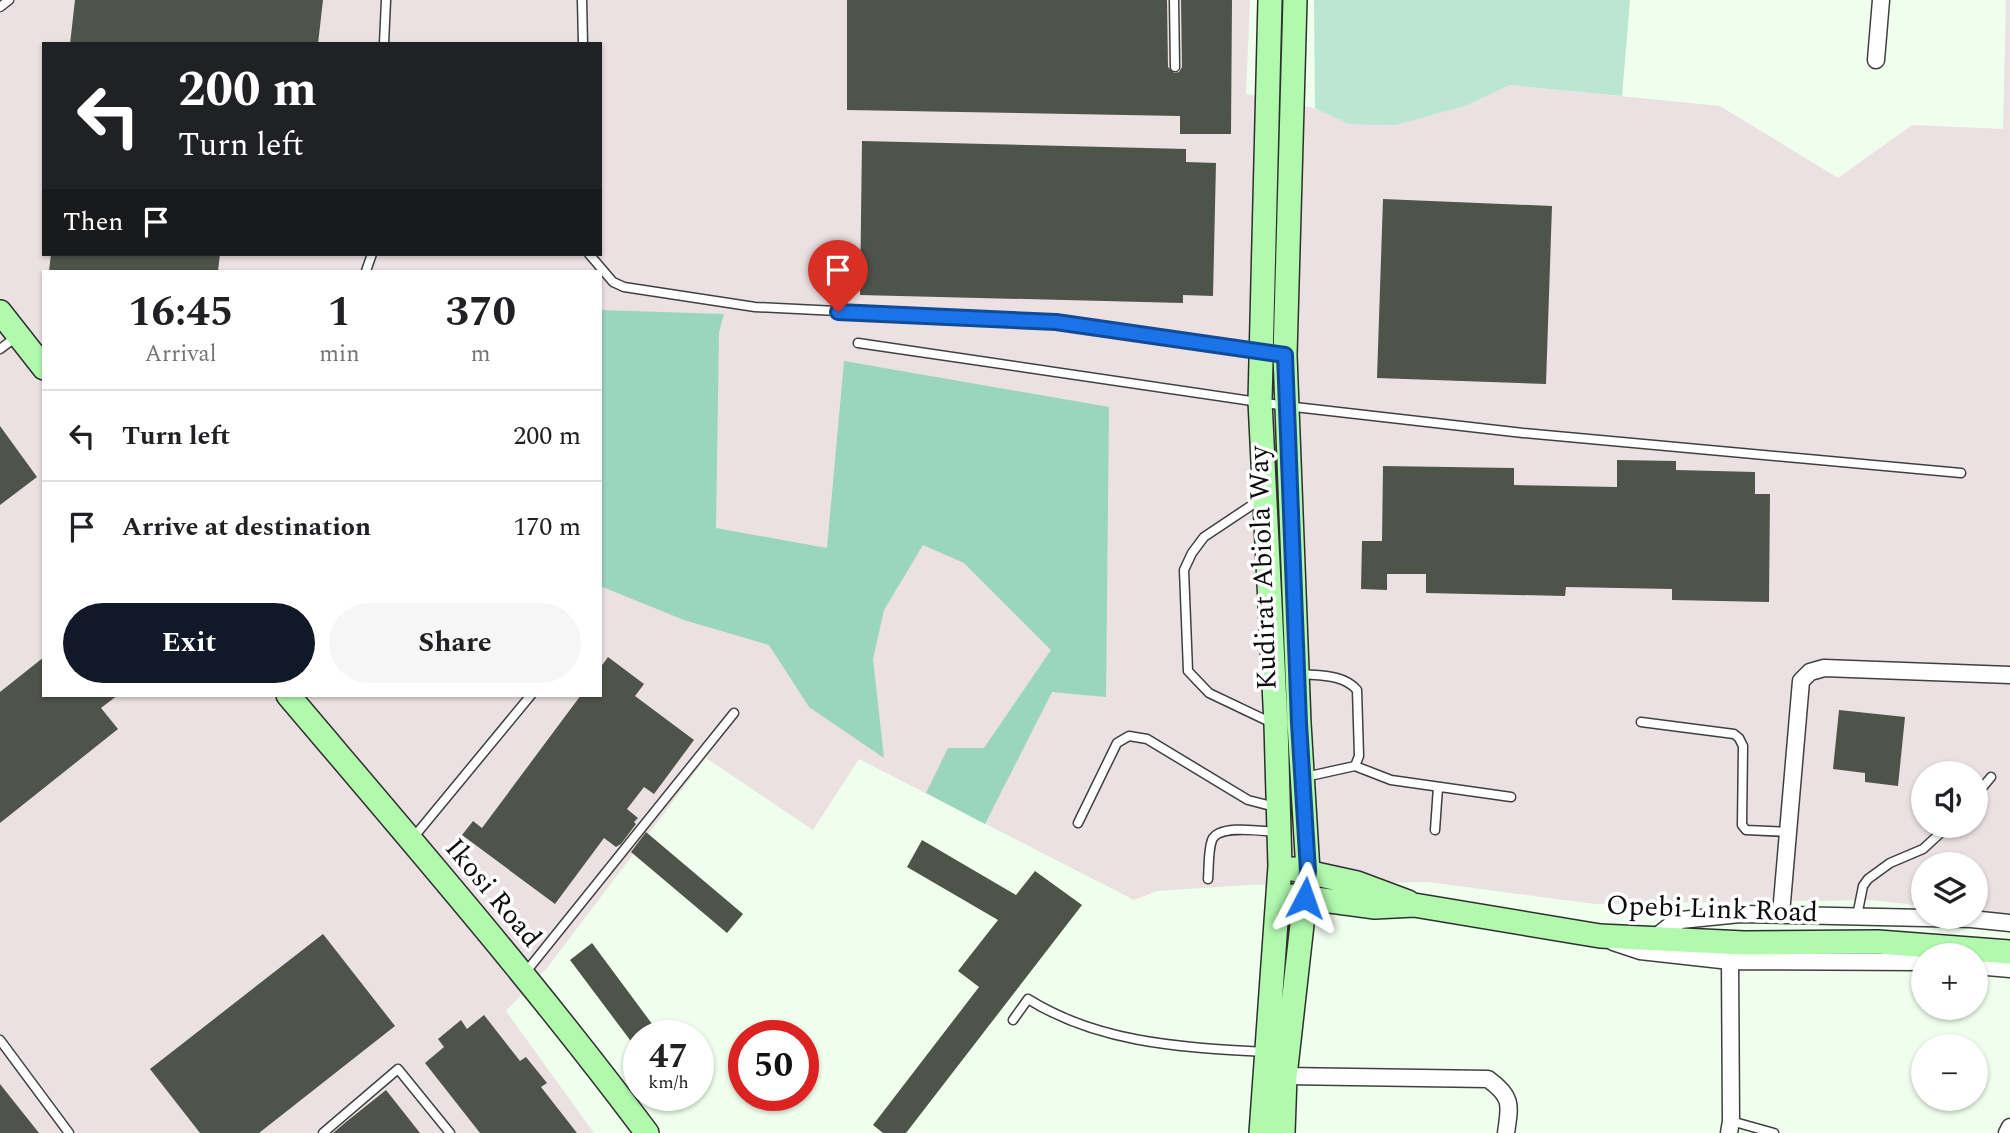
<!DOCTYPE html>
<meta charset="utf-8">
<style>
:root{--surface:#fff;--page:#f6f6f6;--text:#202124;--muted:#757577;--line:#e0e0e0;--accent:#111827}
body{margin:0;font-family:Spectral,serif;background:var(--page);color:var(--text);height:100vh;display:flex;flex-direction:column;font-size:26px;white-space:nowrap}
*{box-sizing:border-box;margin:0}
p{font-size:23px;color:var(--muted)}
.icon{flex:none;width:38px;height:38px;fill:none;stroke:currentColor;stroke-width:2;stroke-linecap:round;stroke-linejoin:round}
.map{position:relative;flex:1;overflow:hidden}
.side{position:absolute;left:42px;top:270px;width:560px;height:427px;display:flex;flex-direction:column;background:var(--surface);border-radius:0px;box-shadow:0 2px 5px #0004}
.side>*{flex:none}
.hud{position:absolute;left:42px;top:42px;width:560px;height:214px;border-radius:0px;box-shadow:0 2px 5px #0004;background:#202124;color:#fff;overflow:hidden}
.buttons{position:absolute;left:1911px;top:761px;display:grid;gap:14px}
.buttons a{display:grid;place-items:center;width:77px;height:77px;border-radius:50%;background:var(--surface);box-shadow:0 2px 5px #0004;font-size:35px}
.speed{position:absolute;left:623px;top:1020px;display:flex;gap:14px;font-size:35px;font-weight:700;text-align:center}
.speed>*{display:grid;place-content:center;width:91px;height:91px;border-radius:50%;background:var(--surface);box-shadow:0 2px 5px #0004;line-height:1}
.speed small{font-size:18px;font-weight:400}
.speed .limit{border:10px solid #d22;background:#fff;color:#111}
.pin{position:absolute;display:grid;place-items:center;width:60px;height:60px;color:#fff;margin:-72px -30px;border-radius:50% 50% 50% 0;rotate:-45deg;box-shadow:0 0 7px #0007}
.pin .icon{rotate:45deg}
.me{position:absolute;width:77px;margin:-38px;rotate:4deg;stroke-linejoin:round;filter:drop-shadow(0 0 5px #0008)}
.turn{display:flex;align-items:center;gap:24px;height:147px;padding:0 21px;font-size:32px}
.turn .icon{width:91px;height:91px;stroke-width:2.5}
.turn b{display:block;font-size:49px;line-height:60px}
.then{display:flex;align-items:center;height:66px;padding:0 21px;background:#0003;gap:14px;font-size:26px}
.eta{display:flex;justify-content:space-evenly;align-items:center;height:119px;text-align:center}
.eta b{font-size:42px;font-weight:700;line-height:49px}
.button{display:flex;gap:14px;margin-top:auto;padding:14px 21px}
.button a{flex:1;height:80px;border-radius:42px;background:var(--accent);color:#fff;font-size:28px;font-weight:700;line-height:80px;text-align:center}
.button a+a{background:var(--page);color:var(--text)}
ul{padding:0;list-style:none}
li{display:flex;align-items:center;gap:21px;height:91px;padding:0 21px;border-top:2px solid var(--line)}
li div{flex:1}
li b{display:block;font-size:26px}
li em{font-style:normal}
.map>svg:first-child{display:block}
.industrial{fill:#ebe1e2;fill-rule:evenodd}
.green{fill:#bae6d2}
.forest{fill:#9ad5bf}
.building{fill:#4f544a}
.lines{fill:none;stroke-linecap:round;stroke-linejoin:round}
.lane-casing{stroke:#404040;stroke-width:11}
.street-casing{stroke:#404040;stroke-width:19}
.secondary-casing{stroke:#2f2f2f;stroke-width:26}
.lane{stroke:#fff;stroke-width:8}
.street{stroke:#fff;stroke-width:16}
.secondary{stroke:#b0f9ad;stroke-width:23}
.route-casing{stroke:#114b97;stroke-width:18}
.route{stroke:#1a73e8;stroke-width:12}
.labels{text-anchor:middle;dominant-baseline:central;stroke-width:7;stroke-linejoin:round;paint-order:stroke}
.street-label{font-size:28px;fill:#0d0d0d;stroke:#fff}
</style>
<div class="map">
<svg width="2010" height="1133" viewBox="0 0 2010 1133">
<rect width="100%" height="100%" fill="#effeed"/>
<path class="industrial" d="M0,0H1250L1246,94L1315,108L1348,124L1465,106L1510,85L1720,106L1838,178L1912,125L2003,129L2006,0H2010V915L1976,911V864H1923V906L1871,900L1595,904L1428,882L1248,885L1157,891L1134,900L859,759L813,830L706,758L547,968L506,1011L594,1133H0ZM44,44H600V254H44ZM44,271H600V695H44ZM1923,774H1976V826H1923Z"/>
<path class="green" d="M1314,0H1630L1622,96L1510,85L1465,106L1395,125L1348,124L1315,108Z"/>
<path class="forest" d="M600,310L724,314L719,332L716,528L827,548L844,361L1109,407L1106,697L1052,692L985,824L926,793L948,748H984L1051,650L964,563L923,545L884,610L873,659L884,758L809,707L769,645L684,620L600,586Z"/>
<path class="building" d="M75,0H323L318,44H70Z
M847,0H1167L1168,67L1174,73L1179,72L1182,67L1181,0H1232L1231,134H1180V116L847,110Z
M862,141L1186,149V162L1216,163L1213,296L1183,295V303L860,295Z
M1383,199L1552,206L1546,384L1377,378Z
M51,254H220L218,271H49Z
M0,426L37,477L0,505Z
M1617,460L1676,461V470L1755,472V494H1770L1769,602L1672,600V589L1566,587L1565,596L1426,593V574H1387V590L1361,589L1362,541H1382L1383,466L1514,468V485L1617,487Z
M44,657V695H118L101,708L118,729L0,823V692Z
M608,657L644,684L635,696L694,740L654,794L644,787L627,809L638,818L634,822L636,824L621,844L616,847L604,838L555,904L462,835L473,821L482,828L581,695H600V668Z
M1839,710L1905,717L1898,786L1865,782V773L1833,769Z
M646,832L743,914L727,933L631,852Z
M922,840L1016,895L1035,871L1082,905L906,1133H883L873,1125L979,987L958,971L998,920L907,867Z
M323,934L395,1026L259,1133H200L150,1069Z
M592,943L661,1036H639V1052L570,960Z
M484,1015L520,1061L526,1057L547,1083L541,1087L577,1133H480L425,1063L444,1047L438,1039L461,1020L467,1029Z
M0,1084L39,1133H0Z
M386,1090L420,1133H333L346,1122Z"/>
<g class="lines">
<defs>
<path id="lane" d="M582,0L583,44
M1174,0L1175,67
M0,7L9,0
M384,44L386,0
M589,254L613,282L624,287L755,307L1056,322L1257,351
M366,271L372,254
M858,343L1286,406L1523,433L1961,473
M0,349L16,337
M1261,499L1204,537L1192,553L1184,570L1188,671L1209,693L1272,723
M1300,674C1320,676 1343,674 1357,690L1359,756L1355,766L1305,777
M1641,722L1734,734L1739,738L1743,746L1742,825L1746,830L1788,832
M1355,766L1391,780L1511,797
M1976,795L1991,777
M1078,823L1117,743L1129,736L1147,739L1248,800L1275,807
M1435,830L1438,787
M413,838L531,695
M1208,879C1209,868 1208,851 1212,840C1219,824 1261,831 1276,832
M1857,916L1863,886L1868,879L1890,863L1923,849L1948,826
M525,973L734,713
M1013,1020L1028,999C1100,1044 1183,1047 1264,1052
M0,1040L69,1133
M1731,1121L1774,1133
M323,1133L398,1069L450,1133"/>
<path id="street" d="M1876,60L1881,0
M1781,914L1801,681L1810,672L1824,668L2010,675
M1652,940L1671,925L1681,920L1740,914L1971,919L2010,923
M1613,942L1640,951L1730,961L1923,962
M1976,966L2010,969
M1285,1076L1488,1079C1513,1097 1510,1105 1506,1133
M1729,1133L1731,1121L1730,961
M2007,1133L2010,1127"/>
<path id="secondary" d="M0,312L44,368
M288,695C410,839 534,982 647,1133
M1293,869L1357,883L1408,902
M1293,896L1375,907L1414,905L1600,936L1744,943L1878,942L2010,952
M1261,1133L1280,866L1276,725L1260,401L1270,0
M1283,1133L1285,1076L1308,871L1299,723L1285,355L1295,0"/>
</defs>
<use href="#lane" class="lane-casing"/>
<use href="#street" class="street-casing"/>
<use href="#secondary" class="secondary-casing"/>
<use href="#lane" class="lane"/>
<use href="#street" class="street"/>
<use href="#secondary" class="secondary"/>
</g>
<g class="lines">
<defs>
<path id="route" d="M838,312L1056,322L1285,355L1299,723L1308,871L1305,898"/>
</defs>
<use href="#route" class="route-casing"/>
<use href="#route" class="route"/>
</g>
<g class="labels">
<g class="street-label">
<text transform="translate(1263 568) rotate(-92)">Kudirat Abiola Way</text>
<text transform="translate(493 893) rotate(50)">Ikosi Road</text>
<text transform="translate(1712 909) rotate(2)">Opebi Link Road</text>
</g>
</g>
</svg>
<div class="buttons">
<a><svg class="icon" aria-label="sound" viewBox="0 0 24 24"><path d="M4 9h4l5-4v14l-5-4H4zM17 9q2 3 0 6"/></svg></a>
<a><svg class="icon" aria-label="layers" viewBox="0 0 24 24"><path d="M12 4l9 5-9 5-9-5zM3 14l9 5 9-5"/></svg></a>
<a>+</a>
<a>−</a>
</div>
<div class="speed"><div>47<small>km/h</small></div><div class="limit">50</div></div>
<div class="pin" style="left:838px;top:312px;background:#d93025"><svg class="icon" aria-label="arrive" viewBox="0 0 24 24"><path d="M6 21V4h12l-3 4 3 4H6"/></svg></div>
<svg class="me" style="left:1305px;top:898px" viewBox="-20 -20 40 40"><path d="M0-17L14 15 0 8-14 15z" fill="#1a73e8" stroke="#fff" stroke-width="4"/></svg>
<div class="hud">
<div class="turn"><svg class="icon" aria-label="left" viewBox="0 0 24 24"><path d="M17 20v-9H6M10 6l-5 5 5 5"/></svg><div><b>200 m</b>Turn left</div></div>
<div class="then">Then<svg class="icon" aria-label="arrive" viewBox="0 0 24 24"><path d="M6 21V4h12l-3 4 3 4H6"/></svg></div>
</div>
<section class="side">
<div class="eta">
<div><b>16:45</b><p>Arrival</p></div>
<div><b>1</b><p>min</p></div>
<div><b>370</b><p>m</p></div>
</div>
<ul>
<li><svg class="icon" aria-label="left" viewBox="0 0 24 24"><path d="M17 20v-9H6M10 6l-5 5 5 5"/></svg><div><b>Turn left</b></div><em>200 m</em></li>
<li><svg class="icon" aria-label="arrive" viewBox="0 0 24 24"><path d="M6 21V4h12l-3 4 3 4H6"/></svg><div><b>Arrive at destination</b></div><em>170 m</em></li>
</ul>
<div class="button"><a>Exit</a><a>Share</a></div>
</section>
</div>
